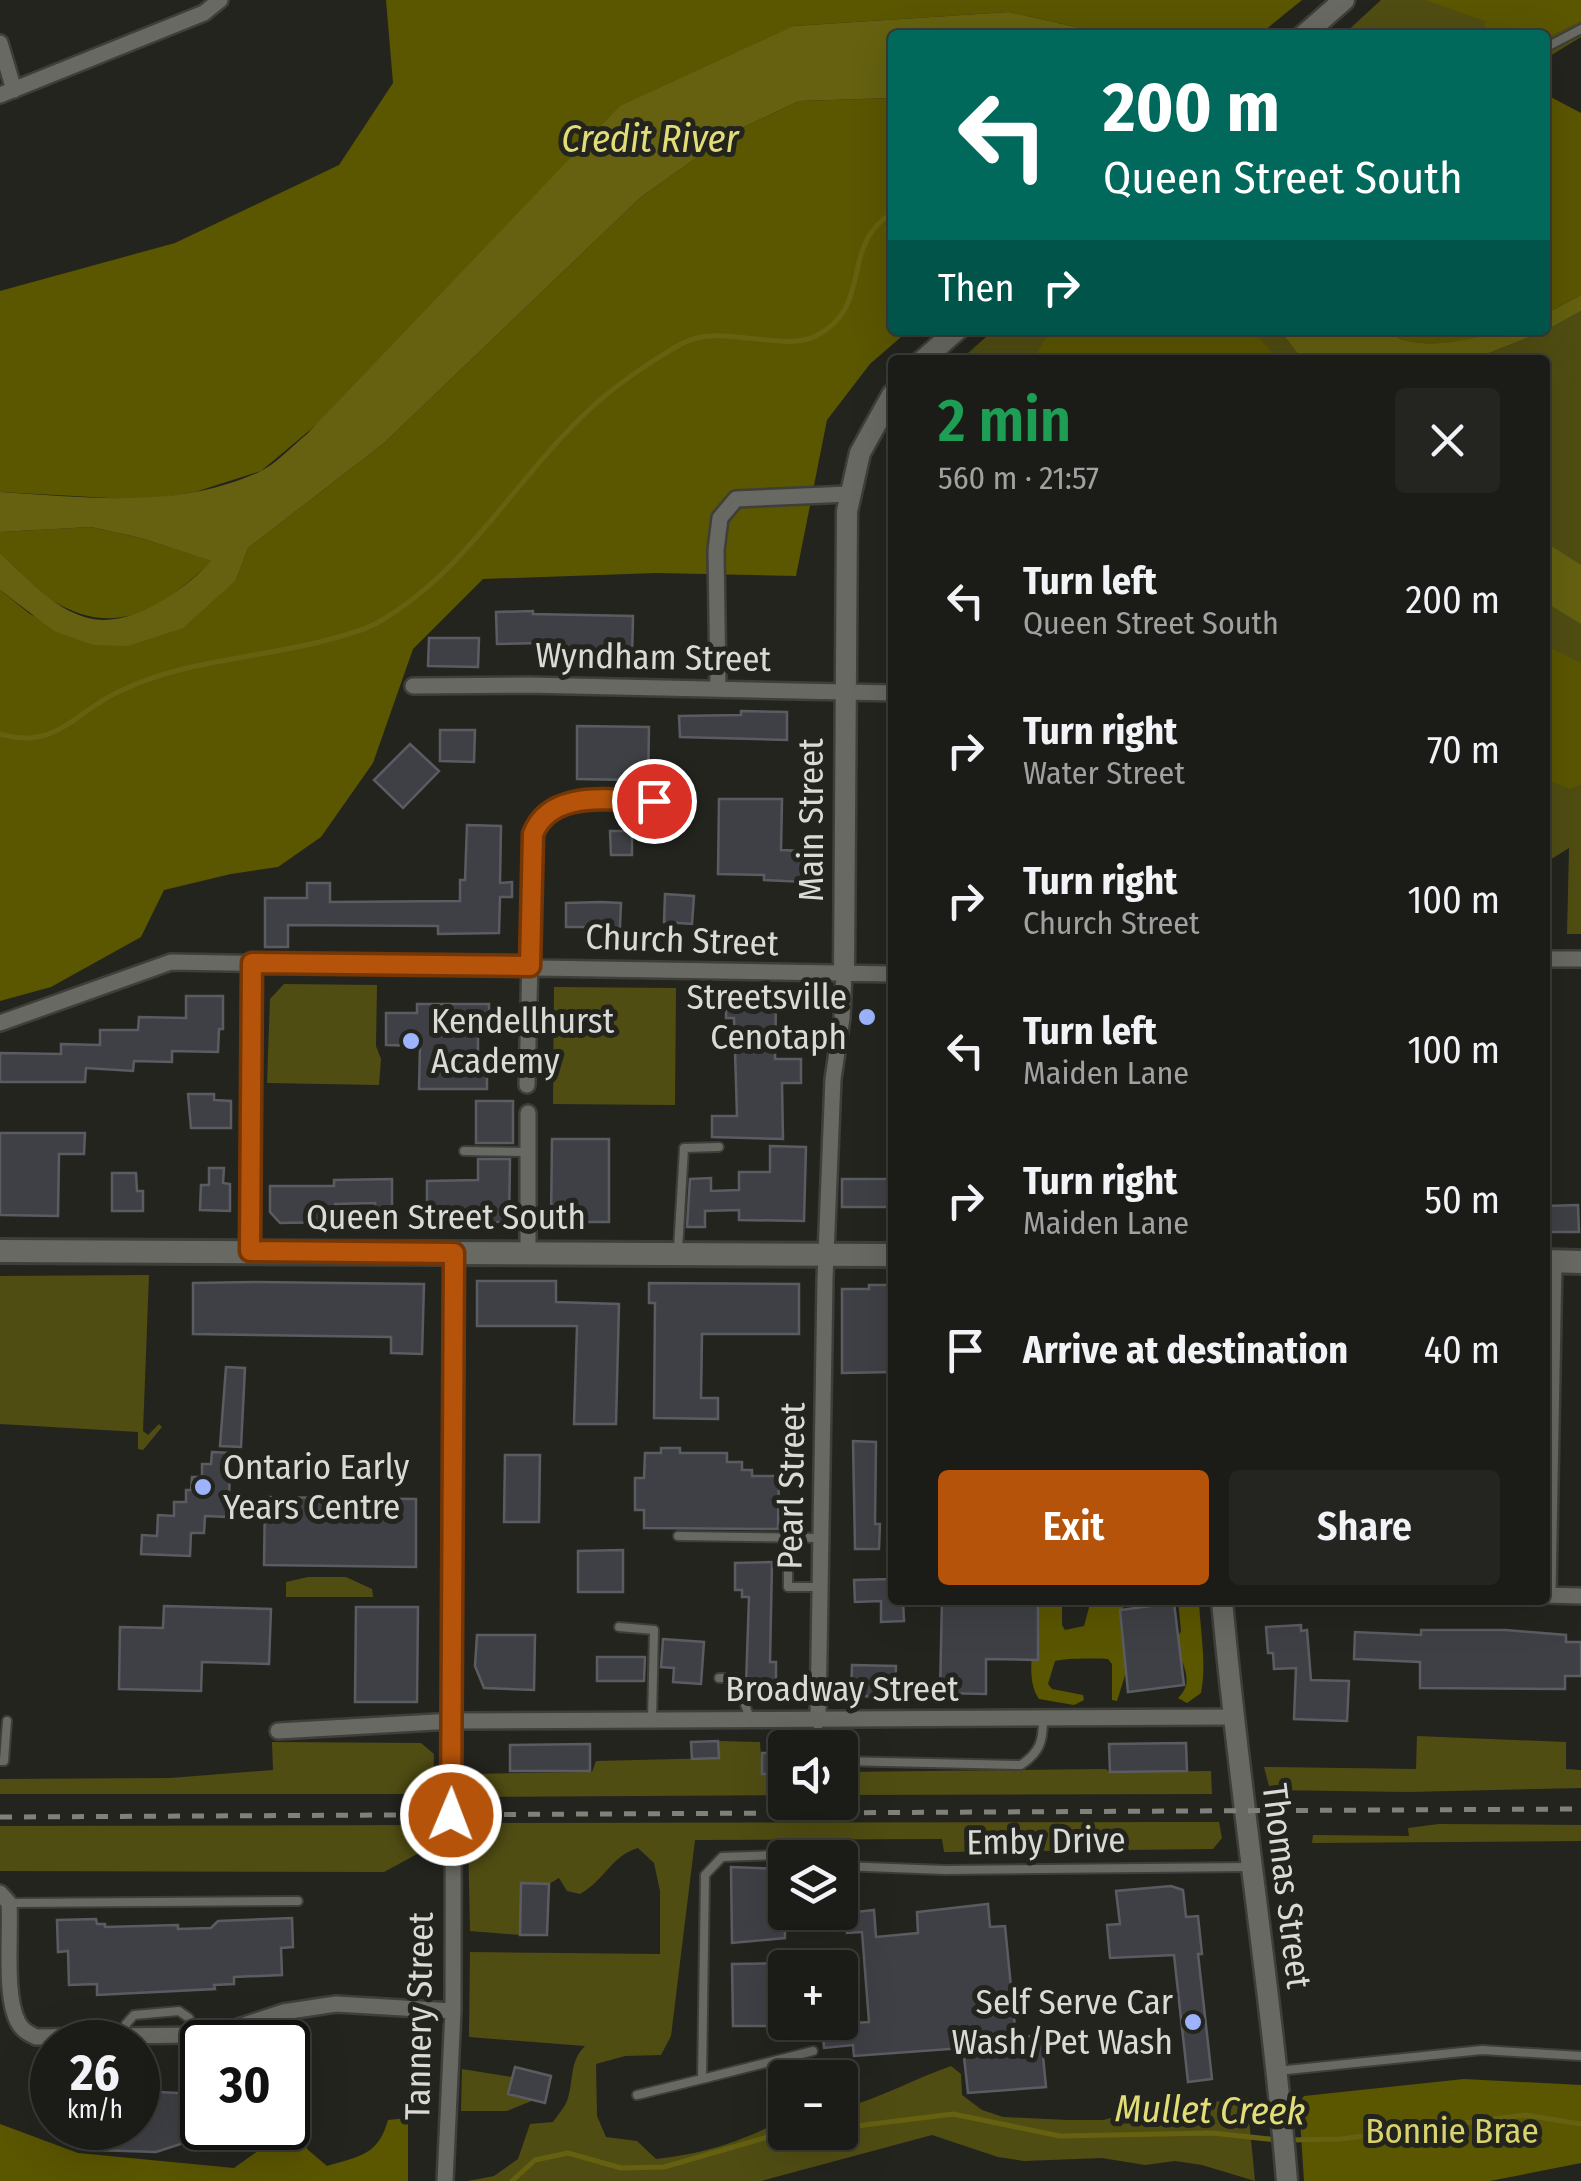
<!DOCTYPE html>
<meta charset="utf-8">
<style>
:root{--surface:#1b1b17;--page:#242420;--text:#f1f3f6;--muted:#a0a1a1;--line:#393936;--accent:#b45309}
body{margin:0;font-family:"Fira Sans Condensed",sans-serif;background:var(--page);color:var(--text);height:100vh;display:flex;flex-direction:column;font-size:38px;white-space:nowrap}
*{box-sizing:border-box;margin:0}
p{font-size:32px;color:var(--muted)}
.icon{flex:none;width:55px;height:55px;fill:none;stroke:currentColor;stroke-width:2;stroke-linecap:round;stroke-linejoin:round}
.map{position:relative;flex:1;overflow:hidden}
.sheet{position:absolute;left:888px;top:355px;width:662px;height:1250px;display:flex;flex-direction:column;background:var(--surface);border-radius:10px;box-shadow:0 10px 40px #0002,0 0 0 2px var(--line)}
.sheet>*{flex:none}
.guide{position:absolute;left:888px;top:30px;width:662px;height:305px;border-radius:10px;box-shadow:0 10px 40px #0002,0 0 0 2px var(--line);background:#00695c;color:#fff;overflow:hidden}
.fabs{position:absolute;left:768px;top:1730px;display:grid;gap:20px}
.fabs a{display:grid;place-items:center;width:90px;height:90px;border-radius:10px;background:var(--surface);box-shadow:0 10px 40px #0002,0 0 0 2px var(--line);font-size:50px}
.speed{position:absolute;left:30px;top:2020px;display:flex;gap:20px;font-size:50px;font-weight:700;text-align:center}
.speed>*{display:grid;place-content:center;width:130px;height:130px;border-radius:50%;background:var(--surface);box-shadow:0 10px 40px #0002,0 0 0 2px var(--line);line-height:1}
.speed small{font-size:25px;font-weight:400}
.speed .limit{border:5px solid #111;border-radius:15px;background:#fff;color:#111}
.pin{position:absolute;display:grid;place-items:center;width:85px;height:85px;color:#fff;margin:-42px;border:5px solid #fff;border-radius:50%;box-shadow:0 2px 10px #0007}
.me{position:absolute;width:110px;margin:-55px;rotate:1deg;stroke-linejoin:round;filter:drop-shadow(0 0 8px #0008)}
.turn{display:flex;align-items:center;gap:35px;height:210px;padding:0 50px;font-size:45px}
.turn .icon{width:130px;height:130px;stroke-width:2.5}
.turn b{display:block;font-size:70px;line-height:85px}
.then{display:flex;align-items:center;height:95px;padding:0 50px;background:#0003;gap:20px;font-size:38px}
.round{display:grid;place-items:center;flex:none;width:105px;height:105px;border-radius:10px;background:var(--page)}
.overview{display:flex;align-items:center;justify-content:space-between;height:170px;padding:0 50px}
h1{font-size:60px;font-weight:600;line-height:75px;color:#1e9e55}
.action{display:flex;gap:20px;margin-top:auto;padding:20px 50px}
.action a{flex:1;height:115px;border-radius:10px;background:var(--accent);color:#fff;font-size:40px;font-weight:600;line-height:115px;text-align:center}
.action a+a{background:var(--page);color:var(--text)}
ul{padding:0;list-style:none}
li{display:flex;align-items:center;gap:30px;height:150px;padding:0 50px}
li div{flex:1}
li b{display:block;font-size:38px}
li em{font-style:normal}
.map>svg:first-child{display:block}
.green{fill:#504d13}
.forest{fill:#5b5600}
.water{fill:#656110}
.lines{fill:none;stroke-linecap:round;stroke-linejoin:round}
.stream{stroke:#656110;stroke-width:5}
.building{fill:#3e4045;stroke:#5a5c61;stroke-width:2.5}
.service-casing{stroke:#3e3e3a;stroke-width:12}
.minor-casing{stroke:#3e3e3a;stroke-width:20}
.tertiary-casing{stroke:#3e3e3a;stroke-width:25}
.secondary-casing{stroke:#3e3e3a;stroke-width:28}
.service{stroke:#696963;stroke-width:8}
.minor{stroke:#696963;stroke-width:15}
.tertiary{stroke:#696963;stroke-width:20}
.secondary{stroke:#696963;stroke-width:22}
.rail{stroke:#81817c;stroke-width:5;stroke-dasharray:12 12;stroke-linecap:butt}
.route-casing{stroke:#753606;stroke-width:25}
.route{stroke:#b45309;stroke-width:18}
.poi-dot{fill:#9db4fd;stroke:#24241f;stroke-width:4}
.labels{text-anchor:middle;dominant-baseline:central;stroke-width:10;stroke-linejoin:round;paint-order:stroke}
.street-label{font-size:35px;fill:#dadad6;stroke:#24241f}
.poi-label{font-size:35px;fill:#dadad6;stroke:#24241f;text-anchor:end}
.park-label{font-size:35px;fill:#d8d36b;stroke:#24241f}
.water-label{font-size:38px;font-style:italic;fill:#e2dd76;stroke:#24241f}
</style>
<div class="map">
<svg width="1581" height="2181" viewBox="0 0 1581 2181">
<rect width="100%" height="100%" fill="#24241f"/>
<path class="green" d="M1381,0H1581V37L1545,59V35H1343Z
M1581,311V934H1567L1569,848L1545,863V360H1471L1545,331Z
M994,330H1324L1373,360H960Z
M284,984L377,985L376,1046L381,1059L379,1085L267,1083L270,999Z
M554,987L676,988L675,1105L553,1104Z
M149,1275L143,1431L148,1435L159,1424L162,1427L143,1450L138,1449V1432L0,1424V1276Z
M308,1577H346L372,1589L373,1597H286V1582Z
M1417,1736L1566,1742V1769L1581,1770V1788L1408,1792L1270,1790L1264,1767L1416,1769Z
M718,1741L760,1742L762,1774H785V1795L468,1797L469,1774L592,1772L596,1761L718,1758Z
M272,1742L421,1743L434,1754L433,1794H0V1779L170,1778L273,1770Z
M1106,1769L1110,1772L1211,1771L1212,1794L840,1795V1772Z
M1219,1822L1222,1838L1213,1849L944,1852L942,1839L695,1840L671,2036L661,2055L625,2056L596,2064L597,2116L606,2137L637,2141L656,2159C707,2153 740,2142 785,2119V2132H840V2109C878,2099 914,2079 951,2066L961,2074L962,2095L982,2110L1003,2117L1067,2120H1104L1130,2112L1247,2098L1255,2181L1202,2165L1175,2161L1145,2165L1102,2158L1024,2161L998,2157L932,2135L761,2181H468L494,2176L518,2159L530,2124L553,2122C557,2116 564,2108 567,2101C574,2082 569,2061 585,2046L469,2037L470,1952L660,1954V1891L654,1863L638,1848C612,1855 605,1880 580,1894L567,1891L559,1878L549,1884L521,1883L520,1935L470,1931L468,1834L478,1833L481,1823Z
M1439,1824L1581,1825V1841L1312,1843L1313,1835L1409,1836L1408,1828Z
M433,1825L432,1846L384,1872L0,1871V1826Z
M462,2069L512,2077L508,2094L534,2100L507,2111H461Z"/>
<path class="forest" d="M386,0H1302L1259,35H1111L1009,12L794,26L261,471L195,492L146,500L0,492V291L175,243L339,165L393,83Z
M1425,0H1581V21L1548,37L1516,29L1515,35H1484L1485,21Z
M1545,94L1581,113V295L1545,314Z
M892,98V330H909L870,364L827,420L796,576L656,573L483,579L413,649L373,763L321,837L278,867L231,874L164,890L141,937L51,987L0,1001V590L30,614L93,645L236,580L248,548L383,444L641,197L733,132L799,101Z
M1051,330H1253L1278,360H1032Z
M1384,330H1510C1472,340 1419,355 1384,330Z
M91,527L141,538L212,561C163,607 118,640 53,601C33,589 17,568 0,553V532Z
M1545,645L1581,663V784L1570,789L1545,779Z
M1040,1600H1062V1625L1065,1630L1084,1626L1091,1600H1123L1124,1643L1175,1641L1181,1631L1178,1600H1199C1200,1631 1207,1662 1201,1693L1187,1703L1178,1698C1192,1685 1186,1671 1180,1656L1128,1666L1117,1701L1112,1700V1664L1108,1659C1097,1658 1063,1658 1055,1661L1048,1684L1052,1689L1083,1695L1084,1700L1074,1705L1039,1699C1022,1675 1038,1628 1040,1600Z
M1464,2079L1581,2085V2163L1490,2181H1304L1299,2104L1304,2096Z
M408,2118V2181H0V2124L78,2153L234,2168L272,2141L302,2129L307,2149L327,2166C359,2156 378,2156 388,2120Z"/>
<path class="water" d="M1009,12L1111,35H892V98L799,101L733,132L641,197L383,444L248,548L236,580L183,628L128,646L93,645L54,631L0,590V553C26,577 53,609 88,618C130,629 185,590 211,561L141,538L91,527L0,532V492C87,497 177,510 259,472C276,464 292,446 307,434L620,106L794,26Z
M1581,295V311L1545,331L1471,360H1303L1280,330H1384C1419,355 1468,339 1506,331C1518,329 1532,330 1545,330V314Z
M1545,542L1581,565V624L1545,602Z"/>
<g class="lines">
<path class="stream" d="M0,734C57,751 76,710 122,690C186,660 260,658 327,640C344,635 363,631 377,623C467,572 516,477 590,409C608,392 630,376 650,363C663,355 682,341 697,338C733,329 787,351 816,336C875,305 838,247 892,213
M840,2128L953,2114L1060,2136L1212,2133L1278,2140
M1289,2140L1341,2139L1525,2115L1581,2124
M512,2181L535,2160L568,2153L621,2168L664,2167L771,2136L800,2132"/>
</g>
<path class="building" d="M533,611V614L633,616L632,659H542V643L497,644L496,612Z
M429,638H479L478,667L428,666Z
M741,711L787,712V740L680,737L679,716L741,715Z
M577,726L649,727L648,788H630V780L577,779Z
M440,730H475L474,762L440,761Z
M410,744L439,771L403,808L374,780Z
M719,799H782L781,850L805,851L804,882L764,880V875L718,874Z
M467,825L501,826L500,883L512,882V897H500L499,933L438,934V926L288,925V947H265V898H307V883H330V902L460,901V880H465Z
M610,831H632V855H611Z
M665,894L694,896L692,924L664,922Z
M601,902L621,903L620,927H566V903Z
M186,996H223V1029H219L218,1052L172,1051V1062L134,1061L133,1071L86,1068L85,1082H0V1053L61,1054V1044L100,1045V1030H138L139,1017L186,1018Z
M726,1003H776L775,1059H801V1083H782L783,1139L712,1137V1116H737L734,1018H726Z
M417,1004H489V1029H478V1066H487V1089H419L420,1046L386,1045V1013H417Z
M188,1094H214V1100L231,1101V1128H191Z
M476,1101H513V1143H476Z
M0,1133H85L84,1154H59L58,1216L0,1215Z
M552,1139H609V1222H551Z
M770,1146L806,1147L804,1221L739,1220V1210L705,1211V1227H687L690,1179L711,1178V1191L739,1190V1172H770Z
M478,1159H510L509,1222L427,1223V1181L478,1180Z
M209,1168H224L223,1183L230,1184V1211L200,1210L201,1185H209Z
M112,1173H136L137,1191H143V1211H112Z
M392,1179V1223H376L375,1203L335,1204V1222L280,1223L270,1212V1186H334V1180Z
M842,1179H892V1207H842Z
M1578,1205L1579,1232H1545V1206Z
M477,1281H556V1302L619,1304L616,1424H574L577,1326H477Z
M255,1282L424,1284L422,1354L391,1353V1337L193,1334V1283Z
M649,1283L799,1284V1334H702L701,1398H718V1419L654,1418L655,1303H649Z
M869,1285H892V1372L842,1373V1289H869Z
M226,1367L245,1368L241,1447L220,1446Z
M853,1441L876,1442L875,1524H880L879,1549H855Z
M661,1448H680V1453H727V1462H742V1470H752V1476H779L778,1529L644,1528V1510H635V1478H644L645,1453H661Z
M212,1452L231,1453L228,1517L205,1516L204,1533H191L190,1556L141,1554L142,1535L157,1536L158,1515L174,1516V1502H186V1490H191L192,1477H202V1464H211Z
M505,1455H540L539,1522H504Z
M265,1497L416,1499V1567L264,1565Z
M623,1550V1592H578V1551Z
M772,1562L770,1662H776V1685H746L749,1597H742V1590H735V1563Z
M892,1579V1600H903L904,1621L881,1622V1601L855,1602L854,1580Z
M942,1600H1038V1660L986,1659V1694L940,1693Z
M1174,1603L1184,1685L1128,1692L1120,1610Z
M164,1606L271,1609L269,1664L202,1662L201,1691L119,1689L120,1627L163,1628Z
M356,1607H418L417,1702H355Z
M1301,1625V1631L1307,1630L1311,1680L1349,1681L1347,1721L1294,1719L1296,1668L1274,1669L1273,1653H1268L1266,1627Z
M1421,1630H1506L1566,1635V1642H1581V1676H1565V1689L1420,1688V1662L1354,1659L1355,1632L1421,1635Z
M477,1635H535L534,1690L484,1688L475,1666Z
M663,1639L704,1642L701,1684L673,1682L674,1668L661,1667Z
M597,1657H645L644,1681H597Z
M852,1665L896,1666L895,1697L851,1696Z
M718,1741L719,1758L692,1759L691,1742Z
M1186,1743L1187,1771L1110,1772L1109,1744Z
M590,1744V1771H510V1745Z
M762,1753H785V1774H762Z
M731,1867L784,1869L785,1938L732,1943Z
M521,1883L549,1884L547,1935H520Z
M1171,1886L1183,1890L1186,1917L1198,1916L1202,1954H1198L1212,2079L1188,2082L1174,1955L1110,1958L1107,1925L1120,1924L1116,1891Z
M988,1904L990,1927L1005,1926L1016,2038L1041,2035L1046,2087L968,2093L963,2048L854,2056L853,2045L824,2048L822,2025L869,2022L862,1932L847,1933L846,1913L874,1910L876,1937L918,1933L917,1912Z
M292,1918L293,1947L281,1948L282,1975L234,1977V1984L214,1985L215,1989L97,1995V1984L69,1985L68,1951L58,1952L57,1920L96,1919L97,1924H105V1927L178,1925V1929L211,1928L218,1921Z
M785,1963V2026H733L732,1964Z
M515,2067L551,2076L545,2103L508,2094Z
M202,2088V2137L156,2152L96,2150V2128H138V2091L179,2093Z"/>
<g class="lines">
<defs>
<path id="service" d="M1545,48L1581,29
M464,1151L527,1152
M678,1249L684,1148L719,1147
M678,1536L821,1538
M788,1538V1587H820
M619,1627L654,1630L652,1720
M719,1678H736L750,1719
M818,1719V1748
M0,1761H4L7,1721
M840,1761L1021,1765C1040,1752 1043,1741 1043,1720
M840,1866L945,1870L1248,1867
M9,1903L298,1901
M125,2036L126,2024L134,2015L179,2011L189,2018L194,2035
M1277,2071L1482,2050L1581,2056
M702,2079L813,2051
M637,2095L702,2079L705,1875L722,1857L774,1855L785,1858"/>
<path id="minor" d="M0,43L14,90
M0,95L204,13L220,0
M413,686L527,685L892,693
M718,688L716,550L720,518L736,499L849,494
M1545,959H1581
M0,1023L171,962L892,974
M527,1085L533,834C551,788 613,801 655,801
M528,1113V1254
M250,1251L252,963
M1545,1595L1581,1596
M1548,1595L1554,1262
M818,1719L825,1279L833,1079L842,1018L844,973
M278,1731L453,1721L1232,1717
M0,1893L9,1903C11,1935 4,1996 18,2022C22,2030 28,2033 36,2037L194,2035L226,2031L283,2012L336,2004L453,2011
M445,2181L453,2011L454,1253"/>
<path id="tertiary" d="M1304,35L1344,0
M923,360L957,330
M844,973L847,511L860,453L892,395
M1222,1600C1239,1794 1271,1987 1287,2181"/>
<path id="secondary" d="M0,1251L892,1255
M1545,1261L1581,1262"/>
</defs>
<use href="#service" class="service-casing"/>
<use href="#minor" class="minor-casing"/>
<use href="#tertiary" class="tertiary-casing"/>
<use href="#secondary" class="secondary-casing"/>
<use href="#service" class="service"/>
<use href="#minor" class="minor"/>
<use href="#tertiary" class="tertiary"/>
<use href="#secondary" class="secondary"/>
<path class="rail" d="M0,1817L1581,1809"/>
</g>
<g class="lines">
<defs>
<path id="route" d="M451,1815L454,1253L250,1251L252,963L530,966L533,834C551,788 613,801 654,801"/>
</defs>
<use href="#route" class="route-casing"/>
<use href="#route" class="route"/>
</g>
<g class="poi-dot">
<circle cx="867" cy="1017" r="10"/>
<circle cx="411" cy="1041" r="10"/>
<circle cx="203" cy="1487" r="10"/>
<circle cx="1193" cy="2022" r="10"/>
</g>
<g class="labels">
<g class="street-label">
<text transform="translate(653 657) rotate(1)">Wyndham Street</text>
<text transform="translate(811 820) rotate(-90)">Main Street</text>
<text transform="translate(682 940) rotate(2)">Church Street</text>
<text x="446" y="1217">Queen Street South</text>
<text transform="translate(791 1486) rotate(-89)">Pearl Street</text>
<text x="842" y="1689">Broadway Street</text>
<text transform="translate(1046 1841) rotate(-1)">Emby Drive</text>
<text transform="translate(1287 1886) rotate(83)">Thomas Street</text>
<text transform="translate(419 2016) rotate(-89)">Tannery Street</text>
</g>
<g class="poi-label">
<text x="847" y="997">Streetsville<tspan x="847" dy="40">Cenotaph</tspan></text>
<text x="431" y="1021" text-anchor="start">Kendellhurst<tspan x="431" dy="40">Academy</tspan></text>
<text x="223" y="1467" text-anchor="start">Ontario Early<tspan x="223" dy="40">Years Centre</tspan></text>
<text x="1173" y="2002">Self Serve Car<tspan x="1173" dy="40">Wash/Pet Wash</tspan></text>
</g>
<g class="park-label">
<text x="1452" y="2131">Bonnie Brae</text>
</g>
<g class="water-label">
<text x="650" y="139">Credit River</text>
<text transform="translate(1210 2110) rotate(1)">Mullet Creek</text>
</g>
</g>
</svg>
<div class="fabs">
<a><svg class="icon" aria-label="sound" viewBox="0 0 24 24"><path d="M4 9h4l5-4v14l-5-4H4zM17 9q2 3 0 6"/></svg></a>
<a><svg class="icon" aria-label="layers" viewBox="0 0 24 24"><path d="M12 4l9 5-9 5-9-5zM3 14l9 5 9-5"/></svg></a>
<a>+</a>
<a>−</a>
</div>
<div class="speed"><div>26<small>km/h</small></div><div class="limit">30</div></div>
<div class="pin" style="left:654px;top:801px;background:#d93025"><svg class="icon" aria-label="arrive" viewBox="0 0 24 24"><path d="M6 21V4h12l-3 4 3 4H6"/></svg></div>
<svg class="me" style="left:451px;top:1815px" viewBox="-20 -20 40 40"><circle r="17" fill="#b45309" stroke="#fff" stroke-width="3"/><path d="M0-11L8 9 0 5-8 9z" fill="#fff"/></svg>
<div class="guide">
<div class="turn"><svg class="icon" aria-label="left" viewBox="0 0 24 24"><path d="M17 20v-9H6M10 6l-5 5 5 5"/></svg><div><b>200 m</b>Queen Street South</div></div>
<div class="then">Then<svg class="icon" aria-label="right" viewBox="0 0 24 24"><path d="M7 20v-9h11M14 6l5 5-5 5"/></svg></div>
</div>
<section class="sheet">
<div class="overview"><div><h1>2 min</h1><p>560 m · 21:57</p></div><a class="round"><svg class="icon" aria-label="close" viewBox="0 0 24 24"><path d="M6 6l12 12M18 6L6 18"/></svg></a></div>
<ul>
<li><svg class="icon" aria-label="left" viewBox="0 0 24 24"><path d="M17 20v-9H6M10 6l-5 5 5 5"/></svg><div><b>Turn left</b><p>Queen Street South</p></div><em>200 m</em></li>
<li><svg class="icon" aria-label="right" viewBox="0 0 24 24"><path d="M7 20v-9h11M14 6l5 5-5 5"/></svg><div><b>Turn right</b><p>Water Street</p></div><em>70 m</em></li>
<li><svg class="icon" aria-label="right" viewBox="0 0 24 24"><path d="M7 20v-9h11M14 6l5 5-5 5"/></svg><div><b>Turn right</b><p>Church Street</p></div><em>100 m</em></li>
<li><svg class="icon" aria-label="left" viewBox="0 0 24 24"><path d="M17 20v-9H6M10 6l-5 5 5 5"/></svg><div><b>Turn left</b><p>Maiden Lane</p></div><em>100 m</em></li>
<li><svg class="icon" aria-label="right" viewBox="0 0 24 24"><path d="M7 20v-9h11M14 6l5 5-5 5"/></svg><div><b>Turn right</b><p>Maiden Lane</p></div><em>50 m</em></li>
<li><svg class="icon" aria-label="arrive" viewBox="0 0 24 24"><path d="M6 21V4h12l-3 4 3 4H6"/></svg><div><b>Arrive at destination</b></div><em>40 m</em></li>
</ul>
<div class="action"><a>Exit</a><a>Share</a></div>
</section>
</div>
